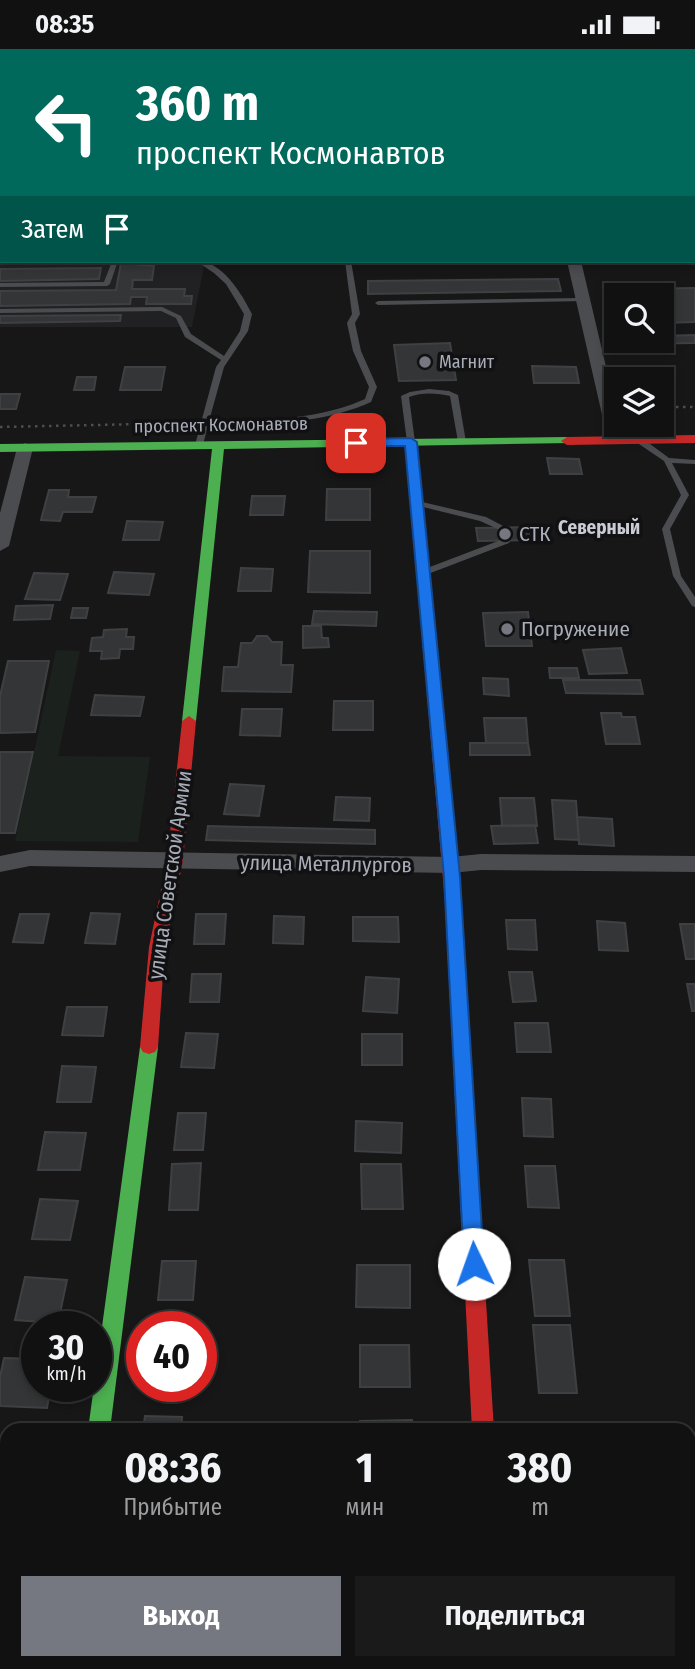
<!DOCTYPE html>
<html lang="ru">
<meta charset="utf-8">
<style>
:root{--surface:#111;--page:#1a1a1a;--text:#f1f3f6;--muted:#9c9d9f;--line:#303131;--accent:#757880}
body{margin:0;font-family:"Fira Sans Condensed",sans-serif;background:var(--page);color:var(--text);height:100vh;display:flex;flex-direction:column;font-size:26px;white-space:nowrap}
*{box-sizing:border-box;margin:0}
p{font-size:23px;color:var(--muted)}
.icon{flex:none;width:38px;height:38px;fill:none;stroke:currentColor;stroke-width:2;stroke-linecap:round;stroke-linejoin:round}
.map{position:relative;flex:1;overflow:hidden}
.sheet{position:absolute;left:0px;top:1374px;width:696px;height:247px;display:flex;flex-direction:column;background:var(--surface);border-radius:21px 21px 0 0;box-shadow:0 4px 10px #0003,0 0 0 2px var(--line)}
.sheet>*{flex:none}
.guide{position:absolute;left:0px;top:0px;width:696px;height:214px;box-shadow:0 4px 10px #0003,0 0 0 2px var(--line);background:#00695c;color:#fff;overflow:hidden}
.fabs{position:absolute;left:604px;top:234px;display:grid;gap:14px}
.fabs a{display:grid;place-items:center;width:70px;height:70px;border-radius:0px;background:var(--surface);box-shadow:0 4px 10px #0003,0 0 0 2px var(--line);font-size:35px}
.speed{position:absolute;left:21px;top:1262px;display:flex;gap:14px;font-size:35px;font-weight:700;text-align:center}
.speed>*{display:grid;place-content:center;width:91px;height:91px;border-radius:50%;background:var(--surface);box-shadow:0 4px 10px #0003,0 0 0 2px var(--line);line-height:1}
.speed small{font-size:18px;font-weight:400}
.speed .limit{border:10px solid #d22;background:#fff;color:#111}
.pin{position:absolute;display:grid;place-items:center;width:60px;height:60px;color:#fff;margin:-30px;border-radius:14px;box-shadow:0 4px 10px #0006}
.me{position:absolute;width:77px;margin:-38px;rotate:357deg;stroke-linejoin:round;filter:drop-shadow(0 0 5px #0008)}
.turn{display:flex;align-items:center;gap:24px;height:147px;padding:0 21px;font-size:32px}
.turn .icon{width:91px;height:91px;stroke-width:2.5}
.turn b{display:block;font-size:49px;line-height:60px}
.then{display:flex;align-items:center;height:66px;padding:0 21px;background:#0003;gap:14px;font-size:26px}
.eta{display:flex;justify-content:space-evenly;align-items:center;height:119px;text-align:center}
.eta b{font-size:42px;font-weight:700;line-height:49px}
.button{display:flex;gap:14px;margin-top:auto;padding:14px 21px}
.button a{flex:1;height:80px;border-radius:0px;background:var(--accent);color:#fff;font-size:28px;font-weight:700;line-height:80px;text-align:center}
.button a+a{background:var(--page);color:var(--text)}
.status{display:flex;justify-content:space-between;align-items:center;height:49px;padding:0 35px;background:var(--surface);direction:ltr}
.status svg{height:19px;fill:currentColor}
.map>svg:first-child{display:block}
.built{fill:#212124}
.green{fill:#1b211c}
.building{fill:#343537;stroke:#3f4043;stroke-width:2}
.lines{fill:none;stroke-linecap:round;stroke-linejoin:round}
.path-far1{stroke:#4d4e52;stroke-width:2;stroke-dasharray:2 2.5;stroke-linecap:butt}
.path{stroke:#4d4e52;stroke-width:2.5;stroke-dasharray:2.5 4.5;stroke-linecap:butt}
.lane{fill:#4b4c50;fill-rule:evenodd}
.street{fill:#4b4c50;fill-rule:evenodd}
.fast{fill:#4caf50;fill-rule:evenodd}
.slow{fill:#ffc107;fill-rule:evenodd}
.jam{fill:#c62828;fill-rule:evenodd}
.route{fill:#1a73e8;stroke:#114b97;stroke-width:2}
.poi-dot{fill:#757880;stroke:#111113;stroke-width:2.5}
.labels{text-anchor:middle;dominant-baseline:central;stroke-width:7;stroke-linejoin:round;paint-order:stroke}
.far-poi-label{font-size:18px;fill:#a8adb8;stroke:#111113;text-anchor:start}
.far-street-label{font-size:18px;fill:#a8adb8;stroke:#111113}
.far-neighbourhood-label{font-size:19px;font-weight:bold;fill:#c9ccd4;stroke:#111113}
.poi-label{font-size:21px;fill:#a8adb8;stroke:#111113;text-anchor:start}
.street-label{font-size:21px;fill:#a8adb8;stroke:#111113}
</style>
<div class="status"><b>08:35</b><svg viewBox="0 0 49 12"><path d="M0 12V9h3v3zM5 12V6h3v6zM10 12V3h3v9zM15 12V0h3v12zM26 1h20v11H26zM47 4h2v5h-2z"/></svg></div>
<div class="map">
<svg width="695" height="1620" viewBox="0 0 695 1620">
<rect width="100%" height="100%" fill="#171717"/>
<path class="built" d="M0,142L2,212H205L192,278H0Z"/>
<path class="green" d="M56,601L80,602L58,707L150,708L138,793L15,792Z"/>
<path class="building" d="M121,214L154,217L152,231H133L132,240H185L184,247H192L191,255H146L147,248H131L130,255L0,257V242L116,241Z
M101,219L99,230L0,232V220Z
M558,230L561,242L368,245V232Z
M695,239V273L662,274V247H637L635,240Z
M121,266L120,272L0,274V267Z
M695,286V294L632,295L631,292H662V287Z
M450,294L456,331L399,332L394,296Z
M532,317L576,318L579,334H534Z
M125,318H165L161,341H120Z
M77,328H96L94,341H74Z
M0,345H20L16,360H0Z
M547,409L579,410L582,425H550Z
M327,440H370V471H326Z
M49,441H69L68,448H96L92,463H63L60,472L41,471Z
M252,447H285L283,466H250Z
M127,472L163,473L159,491H123Z
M531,477H544L547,491H533Z
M531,478L533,491L478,492L476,479Z
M310,502H370V544L308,543Z
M241,519L273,520L271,542H238Z
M114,523L154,525L149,546L108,544Z
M34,524L68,525L60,551L25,550Z
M53,556L50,570L14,571L16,557Z
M73,559H88L86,569H71Z
M314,562L377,563L376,577L312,575Z
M528,563L532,597H486L483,564Z
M303,577H321L322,589H328L329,598L303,599Z
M127,580L126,588H134L133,600H120L119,609L101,610L102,602H90L92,589L103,588L104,581Z
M257,587H267L272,593H282L281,616H293L291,643L222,642L224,618H238L241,594H252Z
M621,599L627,624L589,625L583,601Z
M8,612H49L35,683L0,684V647Z
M549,619H577L579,629H550Z
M483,629L508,630L509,647L484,645Z
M563,631H640L643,645L566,644Z
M95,646L144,648L140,667L91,666Z
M334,652H373V681H333Z
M242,660H282L280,687L240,686Z
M601,664H621L622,668H635L640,695H606Z
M484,669H526L528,694H486Z
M470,694H528L530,706H470Z
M0,703H33L15,784H0Z
M230,735L264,737L259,767L224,765Z
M336,748L370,749L369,772L334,771Z
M500,749H534L537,777H502Z
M552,751L576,752L579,791L555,790Z
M577,768L612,770L614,797L579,795Z
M535,776L538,794L494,795L491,777Z
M208,777L375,781V795L206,791Z
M91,864L120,865L115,895L85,894Z
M20,865H49L43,894L13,893Z
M196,865H226L224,895H194Z
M274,867L304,868L303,895L273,894Z
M353,868H398L399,893L353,892Z
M506,871H535L537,901L508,900Z
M597,872L625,874L628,902L599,901Z
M680,875H695V910H686Z
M509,923H532L536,952L513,953Z
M192,925H221L219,953H190Z
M366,928L399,930L397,964L363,962Z
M687,935H695V962H692Z
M67,958H107L103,987L62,986Z
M515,974H548L551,1003H517Z
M186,984L218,985L214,1019L181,1018Z
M362,985H402V1016H362Z
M62,1017L96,1018L91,1053H57Z
M522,1049L551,1050L553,1088L524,1087Z
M178,1064H206L203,1101H174Z
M356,1072L402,1074L401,1104L355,1102Z
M45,1083L86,1084L80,1121H38Z
M201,1114L198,1161H169L172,1115Z
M361,1115H401L403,1160H362Z
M525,1117H555L559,1159L528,1158Z
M40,1150L78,1152L70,1191L32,1190Z
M529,1211H564L570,1267H535Z
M162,1212H196L193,1251H158Z
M357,1216H410V1259L356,1258Z
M25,1228L67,1231L58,1274L15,1271Z
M533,1276H570L577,1344H539Z
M360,1296H409L410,1338H360Z
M4,1309L37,1310V1337H51L47,1359L0,1357V1328Z
M145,1367L182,1368L181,1381H143Z
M412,1371V1381H360V1372Z
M0,1402H7V1457H0Z
M0,1535L7,1536V1589H0Z
M690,1535L695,1536V1588L690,1587Z"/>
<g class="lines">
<path class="path-far1" d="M591,214L684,212"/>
<path class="path" d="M662,358H695
M0,378L190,374"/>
<path class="lane" d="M260,0H266L265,2H259Z
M0,150H2V154H0Z
M0,170H2V174H0Z
M0,190H2V194H0Z
M0,212H118L110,235L107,237L0,238V234L104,233L111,215L0,216Z
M196,212C223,212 241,244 252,265L248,282L224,318L209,372C262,371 316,372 365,350L369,338L353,302L347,274L352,265L345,212H351L360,265L355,274L361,302L377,338L371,353C320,376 263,375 208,376L203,396L199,398L195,396L216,318L221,311L185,288L176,269L161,262L0,264V260L162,258L181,267L191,285L224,307L240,282L244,265L226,235L214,224Z
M583,249L585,250V252L378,256L375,254L378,252Z
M429,340L449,342L458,346L466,393L465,395H462L458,393L450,347C437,344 422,343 409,348L415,393L411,395L407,393L401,347L410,343Z
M636,389H642L669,409L695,411V415L672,414L689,446L670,480L681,527L695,548V558L692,557L673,527L662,480L681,446L664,412L636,393Z
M415,452H418L486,468L507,479L503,482L500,481L480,472L415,456Z
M506,489L510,492L509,494L428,525L425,526L421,523L422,521Z
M264,1614H280V1620H264Z"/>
<path class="street" d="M269,0H300L301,2H270Z
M389,0H647L388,2Z
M0,44H2V50H0Z
M0,87H2V95H0Z
M567,212H581L616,360V376H621L626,392L624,395H612L603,370Z
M25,394L33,399L9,497L0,502V464L17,399Z
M30,801L451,808L481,805L695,807V823L481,821L451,824L30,817L0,823V807Z
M52,1614H83L84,1620H52Z"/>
<path class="fast" d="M567,388L571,390V394L224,400L196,672L189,677L182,672L212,400L0,403V395Z
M149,991L155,993L158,998L110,1381H88L140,998L143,993Z"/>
<path class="slow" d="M453,847L459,849L461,853L483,1204L480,1211L473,1213L466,1211L463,1204L445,853L447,849Z
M486,1614H510V1620H486Z"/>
<path class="jam" d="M695,386V394L567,396L561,392L567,388Z
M411,389L417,393L461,853L459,857H447L445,853L405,393Z
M189,667L196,672L183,812L165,898L158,998L155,1003L149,1005L143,1003L140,998L149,898L167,812L182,672Z
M473,1195L480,1197L483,1204L494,1381H472L463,1204L466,1197Z"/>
</g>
<path class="route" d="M411,389L417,393L460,828L484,1215L481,1222L474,1224L467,1222L464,1215L444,828L405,397H356L350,394L356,390Z"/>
<g class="poi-dot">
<circle cx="425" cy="313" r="7"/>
<circle cx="505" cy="485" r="7"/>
<circle cx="507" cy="580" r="7"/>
</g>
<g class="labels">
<g class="far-poi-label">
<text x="439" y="313">Магнит</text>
</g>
<g class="far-street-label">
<text transform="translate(221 376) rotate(-1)">проспект Космонавтов</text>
</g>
<g class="far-neighbourhood-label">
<text x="599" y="478">Северный</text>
</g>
<g class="poi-label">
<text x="519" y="485">СТК</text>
<text x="521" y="580">Погружение</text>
</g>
<g class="street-label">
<text transform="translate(326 815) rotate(1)">улица Металлургов</text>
<text transform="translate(170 826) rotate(-82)">улица Советской Армии</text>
</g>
</g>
</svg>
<div class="fabs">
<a><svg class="icon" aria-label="search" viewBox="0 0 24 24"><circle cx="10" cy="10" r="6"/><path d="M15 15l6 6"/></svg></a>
<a><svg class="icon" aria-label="layers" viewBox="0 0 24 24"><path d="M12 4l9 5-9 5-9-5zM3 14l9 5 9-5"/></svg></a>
</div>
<div class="speed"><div>30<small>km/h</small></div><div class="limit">40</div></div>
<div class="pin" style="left:356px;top:394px;background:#d93025"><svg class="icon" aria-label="arrive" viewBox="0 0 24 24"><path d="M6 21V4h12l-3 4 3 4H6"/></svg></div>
<svg class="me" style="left:474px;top:1215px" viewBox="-20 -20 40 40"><circle r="19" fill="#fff"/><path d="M0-13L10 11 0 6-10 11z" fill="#1a73e8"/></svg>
<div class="guide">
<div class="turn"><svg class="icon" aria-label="left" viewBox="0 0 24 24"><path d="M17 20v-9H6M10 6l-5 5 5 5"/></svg><div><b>360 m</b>проспект Космонавтов</div></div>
<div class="then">Затем<svg class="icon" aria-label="arrive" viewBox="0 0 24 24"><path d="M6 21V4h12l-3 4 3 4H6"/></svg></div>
</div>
<section class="sheet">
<div class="eta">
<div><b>08:36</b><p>Прибытие</p></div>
<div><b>1</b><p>мин</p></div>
<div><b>380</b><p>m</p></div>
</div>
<div class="button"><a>Выход</a><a>Поделиться</a></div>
</section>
</div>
